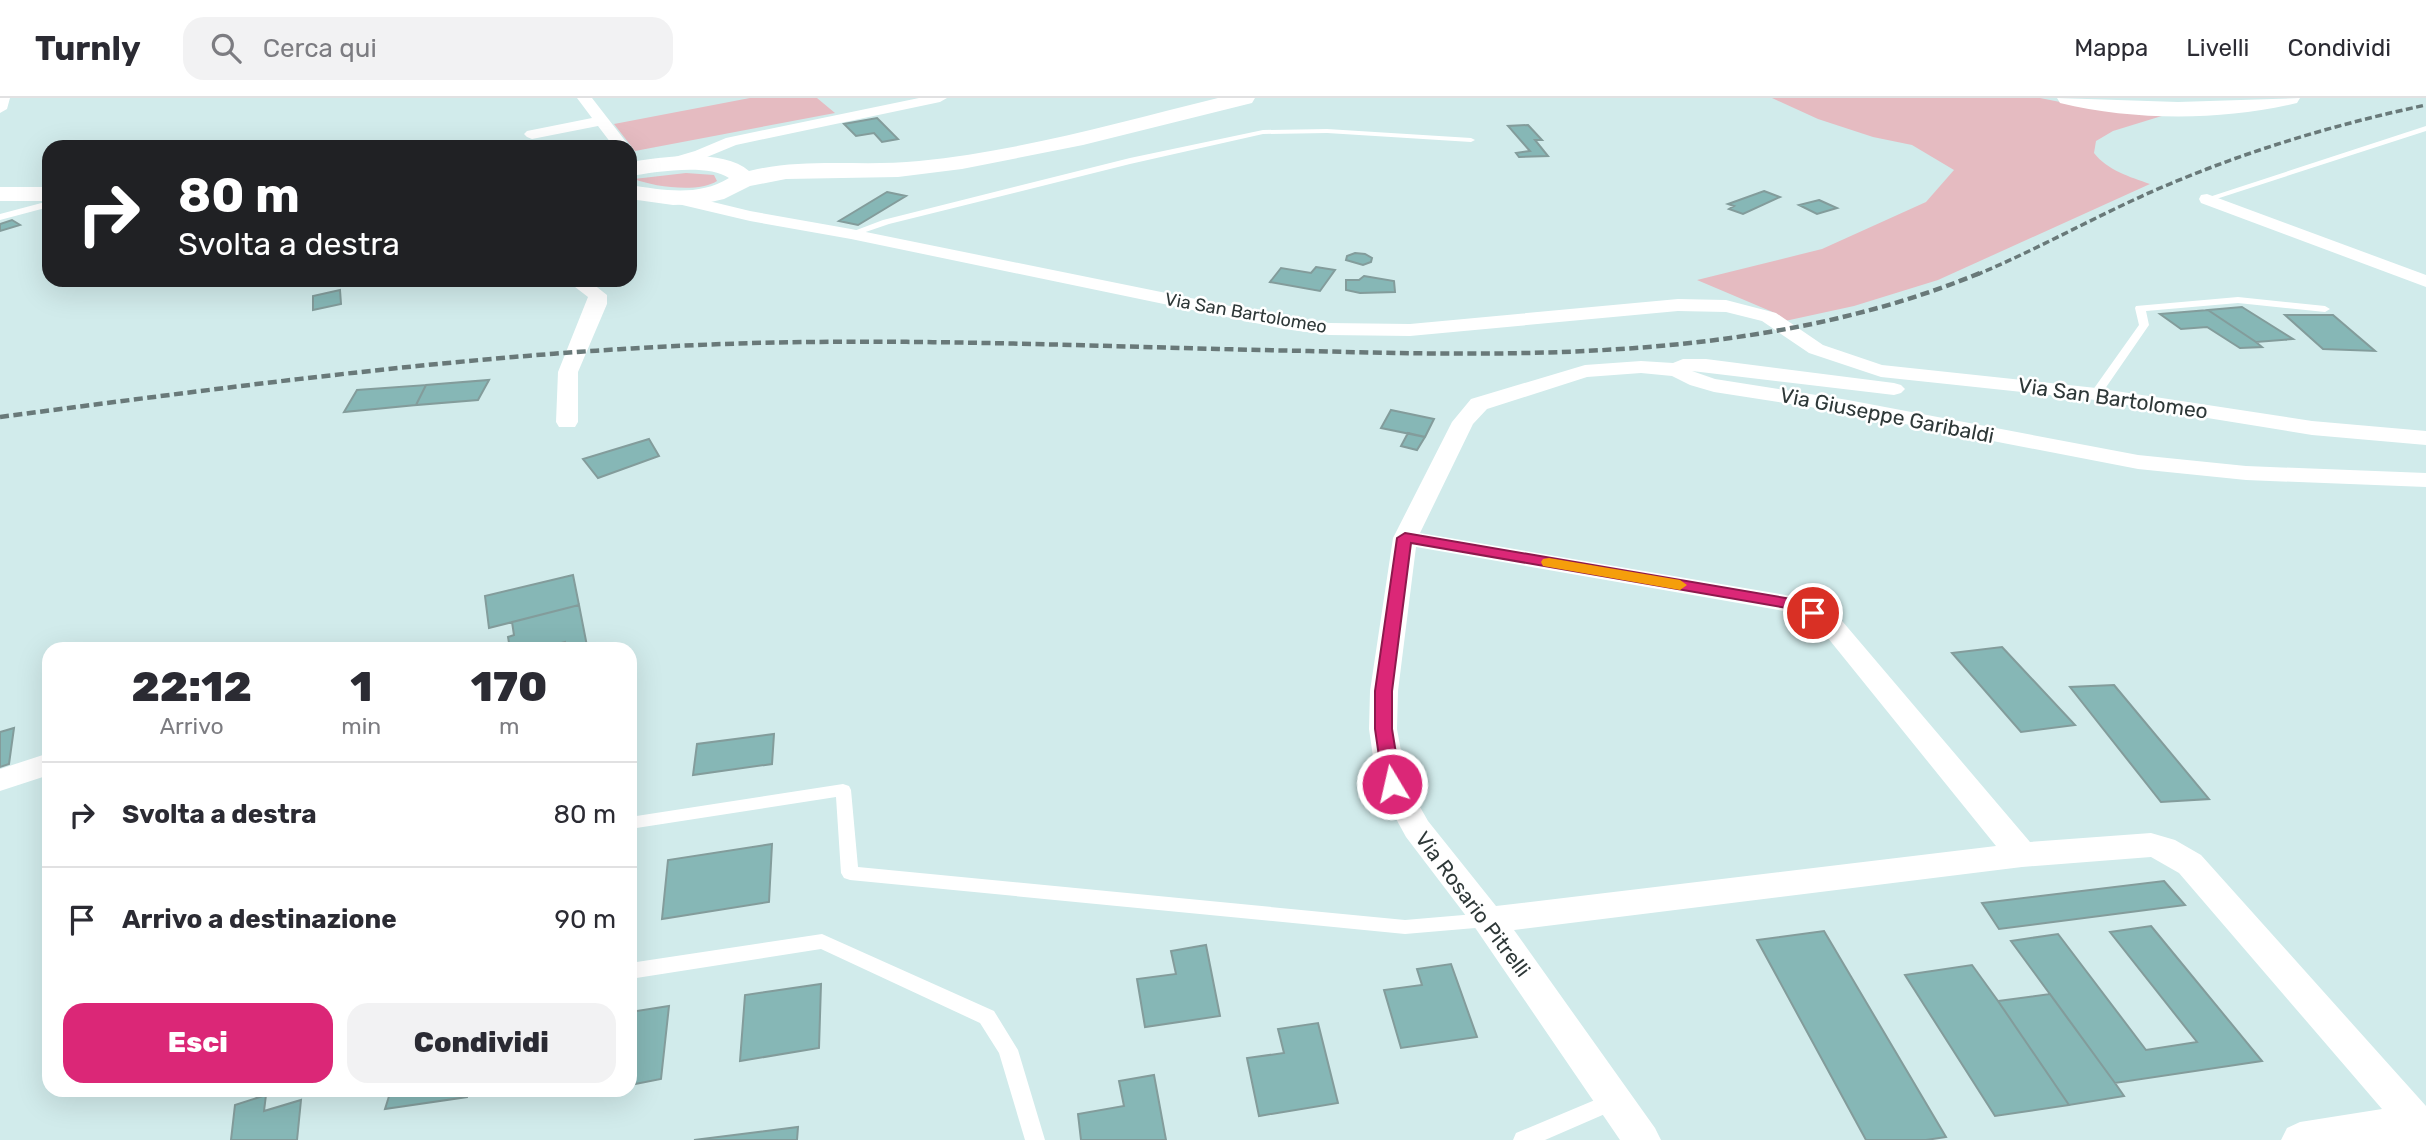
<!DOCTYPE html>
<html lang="it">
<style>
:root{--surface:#fff;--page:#f2f2f3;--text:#2b2b33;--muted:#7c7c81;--line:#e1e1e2;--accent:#db2777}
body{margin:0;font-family:Rubik,sans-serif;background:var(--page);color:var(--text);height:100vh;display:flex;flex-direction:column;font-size:26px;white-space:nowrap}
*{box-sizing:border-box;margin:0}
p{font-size:23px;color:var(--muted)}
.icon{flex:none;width:38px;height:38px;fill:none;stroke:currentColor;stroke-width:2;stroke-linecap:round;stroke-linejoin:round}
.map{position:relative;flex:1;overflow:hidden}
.drawer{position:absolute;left:42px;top:544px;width:595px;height:455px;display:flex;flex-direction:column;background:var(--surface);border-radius:21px;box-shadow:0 7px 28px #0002}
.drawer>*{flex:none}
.hud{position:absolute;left:42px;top:42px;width:595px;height:147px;border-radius:21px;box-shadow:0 7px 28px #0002;background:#202124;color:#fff;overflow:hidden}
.pin{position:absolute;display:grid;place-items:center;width:60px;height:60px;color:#fff;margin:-30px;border:4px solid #fff;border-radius:50%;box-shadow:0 2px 7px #0007}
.me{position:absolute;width:77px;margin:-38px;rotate:351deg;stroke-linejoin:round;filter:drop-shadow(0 0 5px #0008)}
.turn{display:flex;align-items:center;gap:24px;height:147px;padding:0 21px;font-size:32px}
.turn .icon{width:91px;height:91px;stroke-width:2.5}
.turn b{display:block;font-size:49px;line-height:60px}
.eta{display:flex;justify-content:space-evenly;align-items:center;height:119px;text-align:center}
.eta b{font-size:42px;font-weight:800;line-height:49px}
.action{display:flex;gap:14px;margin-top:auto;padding:14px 21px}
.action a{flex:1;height:80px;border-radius:21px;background:var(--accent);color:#fff;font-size:28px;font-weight:800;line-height:80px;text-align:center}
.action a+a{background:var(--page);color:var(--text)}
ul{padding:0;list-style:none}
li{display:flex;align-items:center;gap:21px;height:105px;padding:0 21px;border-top:2px solid var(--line)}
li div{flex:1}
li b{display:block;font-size:26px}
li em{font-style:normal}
header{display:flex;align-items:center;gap:42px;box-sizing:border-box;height:98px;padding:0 35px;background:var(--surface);border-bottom:2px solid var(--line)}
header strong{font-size:33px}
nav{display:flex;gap:38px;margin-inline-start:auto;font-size:24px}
.search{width:490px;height:63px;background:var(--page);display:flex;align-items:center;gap:18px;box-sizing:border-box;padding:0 24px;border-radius:21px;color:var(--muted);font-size:26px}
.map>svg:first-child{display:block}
.green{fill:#e5bbc1}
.building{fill:#86b7b6;stroke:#839c9b;stroke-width:2}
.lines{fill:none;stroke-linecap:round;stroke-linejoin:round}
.service{fill:#fff;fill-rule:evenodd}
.minor{fill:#fff;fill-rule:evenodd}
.secondary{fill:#fff;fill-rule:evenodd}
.primary{fill:#fff;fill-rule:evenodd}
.rail-far1{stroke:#697979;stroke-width:3.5;stroke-dasharray:7 3.5;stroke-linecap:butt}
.rail{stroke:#697979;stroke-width:4.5;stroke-dasharray:9 4.5;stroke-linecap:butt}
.route{fill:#db2777;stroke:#8e194d;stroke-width:2}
.slow{fill:#f59e0b}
.labels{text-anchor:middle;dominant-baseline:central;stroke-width:5;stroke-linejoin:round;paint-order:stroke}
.far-street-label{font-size:18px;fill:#2e3838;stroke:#fff}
.street-label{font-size:21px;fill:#2e3838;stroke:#fff}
</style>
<header>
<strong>Turnly</strong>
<div class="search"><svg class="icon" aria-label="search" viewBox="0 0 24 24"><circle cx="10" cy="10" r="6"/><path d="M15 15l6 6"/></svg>Cerca qui</div>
<nav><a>Mappa</a><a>Livelli</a><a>Condividi</a></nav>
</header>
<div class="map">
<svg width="2426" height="1042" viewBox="0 0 2426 1042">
<rect width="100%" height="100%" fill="#d1ebeb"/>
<path class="green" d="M750,0H817L835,15L635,53L614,26Z
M1772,0H2040L2080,8L2165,17L2113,33L2096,43L2094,55C2107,72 2130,79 2150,86L1938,182L1854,208L1785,223L1775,215L1697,182L1822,151L1926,104L1954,72L1912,47L1873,39L1818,21Z
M686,75L714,77L717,83C699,95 654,89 634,81Z"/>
<path class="building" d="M877,20L898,41L882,44L874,35L856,38L844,26Z
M1528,27L1542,42H1535L1548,58L1519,59L1516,55L1530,53L1508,28Z
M1764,93L1780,99L1743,116L1729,111L1734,108L1728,106Z
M887,94L906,98L858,127L839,123Z
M1819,102L1837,110L1817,116L1799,107Z
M12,122L20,127L0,133V126Z
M1355,155L1365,156L1372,160L1371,164L1363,167L1346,162L1347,158Z
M1316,169L1335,172L1320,193L1270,184L1281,170L1311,175Z
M1364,178L1394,183L1395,194L1360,195L1346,192V182H1359Z
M340,192L341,206L313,212V198Z
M2242,209L2293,241L2256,244L2208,212Z
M2208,212L2256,244L2262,249L2240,250L2207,229L2181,231L2160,216Z
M2285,217H2333L2375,253L2323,251Z
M489,282L478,302L416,307L426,287Z
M426,287L416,307L344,314L357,292Z
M1391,312L1434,321L1425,339L1381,330Z
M1408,335L1425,339L1417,352L1401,348Z
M649,341L659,358L598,380L583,361Z
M573,477L579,507L489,530L485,498Z
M579,507L587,548L566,551L565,544L538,551H510L508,539L514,537L512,524Z
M2002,549L2075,627L2021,634L1952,555Z
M2114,587L2209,701L2161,704L2070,589Z
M14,630L9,666L0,669V634Z
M774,636L772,666L693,677L697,646Z
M772,746L769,804L662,821L668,762Z
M2164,783L2185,807L1999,831L1982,805Z
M2151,828L2262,963L2115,985L2011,843L2058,836L2146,952L2197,944L2110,834Z
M1824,833L1946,1039L1926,1042H1866L1757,842Z
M1206,847L1220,918L1145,929L1137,881L1176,876L1171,853Z
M1451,866L1477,939L1401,950L1384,892L1422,887L1417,871Z
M1972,867L1998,903L2069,1007L1995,1018L1905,877Z
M821,886L819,950L740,963L745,897Z
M2050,896L2115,985L2124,998L2069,1007L1998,903Z
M669,908L661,981L630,987V914Z
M1318,925L1338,1005L1259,1018L1247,960L1284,955L1278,931Z
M1154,977L1166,1042H1081L1078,1016L1124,1008L1119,983Z
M391,992H468L467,999L385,1011Z
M266,997L264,1013L301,1002L297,1042H231L235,1007Z
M798,1029L797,1042H694Z"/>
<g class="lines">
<path class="service" d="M2426,28V33L2210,103L2203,101Z
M1327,31L1471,40L1475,42L1471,44L1327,35L1263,36L1130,66L889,126L851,139L846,136L883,122L1130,60L1263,32Z
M49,103V109L0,122V116Z
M2238,199L2325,208L2330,211L2325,214L2238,205L2146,213L2149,227L2100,298L2096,299L2090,296L2139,227L2135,210L2136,208Z
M843,686L849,688L851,692L858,769L1405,822L1487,815L1493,817L1496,822L1493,827L1487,829L1405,836L850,782L844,780L841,775L836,699L630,731V719Z
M822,836L994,913L1018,952L1045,1042H1025L999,955L980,925L821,851L630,881V865Z
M1614,994L1621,997L1624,1003L1621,1009L1545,1042H1513L1516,1035Z"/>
<path class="minor" d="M0,0H10L7,11L0,15Z
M577,0H592L630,49H614L598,28L532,41L527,39L524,36L527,33L592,20Z
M919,0H947L940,4L736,47L707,59L664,72L656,67L658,64L695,53L726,40Z
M2207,96L2426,177V189L2201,105L2199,101L2201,97Z
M684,97L750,113L851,131L1284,219L1329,225L1410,226L1678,201L1726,202L1776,215L1823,247L1882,267L2096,290L2312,323L2426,333V347L2312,337L2096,302L1881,279L1809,255L1762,223L1726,214L1678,213L1410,238L1329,237L1284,231L851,141L750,123L678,106L676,102L678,98Z
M566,182H588L607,197V206L578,274V324L575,329H559L556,324L558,274L588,199Z
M1683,261H1706L1894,285L1901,287L1905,291L1901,295L1894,297L1692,273L1715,281L1848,302L2138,357L2246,368L2426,375V389L2246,382L2138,371L1848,315L1714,294L1690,287L1672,278L1641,275L1587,279L1487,311L1473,326L1420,435L1797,499L1837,517L2030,744L2151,735L2175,742L2201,757L2426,1008V1042H2281L2287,1030L2300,1024L2382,1011L2179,775L2151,759L2022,769L1514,832L1655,1030L1661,1042H1620L1476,831L1406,739L1377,686L1369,631L1370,593L1393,440L1452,324L1471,301L1585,267L1641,263L1673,265ZM1416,449L1790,514L1819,529L1996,748L1496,808L1428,723L1407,686L1397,631L1398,593Z
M49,655V677L0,693V671Z"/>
<path class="secondary" d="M0,89H49V103H0Z"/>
<path class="primary" d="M1218,0H1255L1252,5L1083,47L962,71L898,79L786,81L750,88L724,101L702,106L673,107L630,101V87C663,92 698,99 729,80C708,65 654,74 630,78V64C662,59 723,50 749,73C805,59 863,69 919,63C1021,53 1120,24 1218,0Z
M2057,0L2178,4L2300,0L2297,5C2222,23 2135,23 2060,5Z"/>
<path class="rail-far1" d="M1976,177C2041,150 2101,115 2165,88C2249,52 2337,26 2426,7"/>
<path class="rail" d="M0,319C268,284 537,247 808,244C975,242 1142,250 1309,253C1533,259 1769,262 1980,175"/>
</g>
<path class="route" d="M1405,435L1797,502L1821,515L1813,520L1793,511L1411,445L1392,593V631L1401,686L1399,691H1386L1383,686L1375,631V593L1397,440Z"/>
<path class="slow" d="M1549,460L1680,482L1687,487L1680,492L1543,468L1541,464L1543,461Z"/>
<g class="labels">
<g class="far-street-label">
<text transform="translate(1246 215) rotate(10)">Via San Bartolomeo</text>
</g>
<g class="street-label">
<text transform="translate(2113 300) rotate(8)">Via San Bartolomeo</text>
<text transform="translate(1887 317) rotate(11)">Via Giuseppe Garibaldi</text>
<text transform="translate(1473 806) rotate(53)">Via Rosario Pitrelli</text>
</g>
</g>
</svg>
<div class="pin" style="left:1813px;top:515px;background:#d93025"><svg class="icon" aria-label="arrive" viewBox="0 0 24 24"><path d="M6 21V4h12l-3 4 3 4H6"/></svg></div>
<svg class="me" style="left:1392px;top:686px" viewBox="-20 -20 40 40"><circle r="17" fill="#db2777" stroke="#fff" stroke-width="3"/><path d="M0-11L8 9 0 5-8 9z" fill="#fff"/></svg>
<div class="hud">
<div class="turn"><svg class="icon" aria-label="right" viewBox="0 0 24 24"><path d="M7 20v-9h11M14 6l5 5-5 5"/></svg><div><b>80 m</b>Svolta a destra</div></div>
</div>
<section class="drawer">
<div class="eta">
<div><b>22:12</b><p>Arrivo</p></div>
<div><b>1</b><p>min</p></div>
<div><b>170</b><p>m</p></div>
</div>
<ul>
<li><svg class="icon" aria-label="right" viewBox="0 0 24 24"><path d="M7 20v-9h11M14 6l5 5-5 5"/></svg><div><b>Svolta a destra</b></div><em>80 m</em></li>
<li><svg class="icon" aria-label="arrive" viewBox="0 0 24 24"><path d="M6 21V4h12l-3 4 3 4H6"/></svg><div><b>Arrivo a destinazione</b></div><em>90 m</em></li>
</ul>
<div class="action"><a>Esci</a><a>Condividi</a></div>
</section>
</div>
